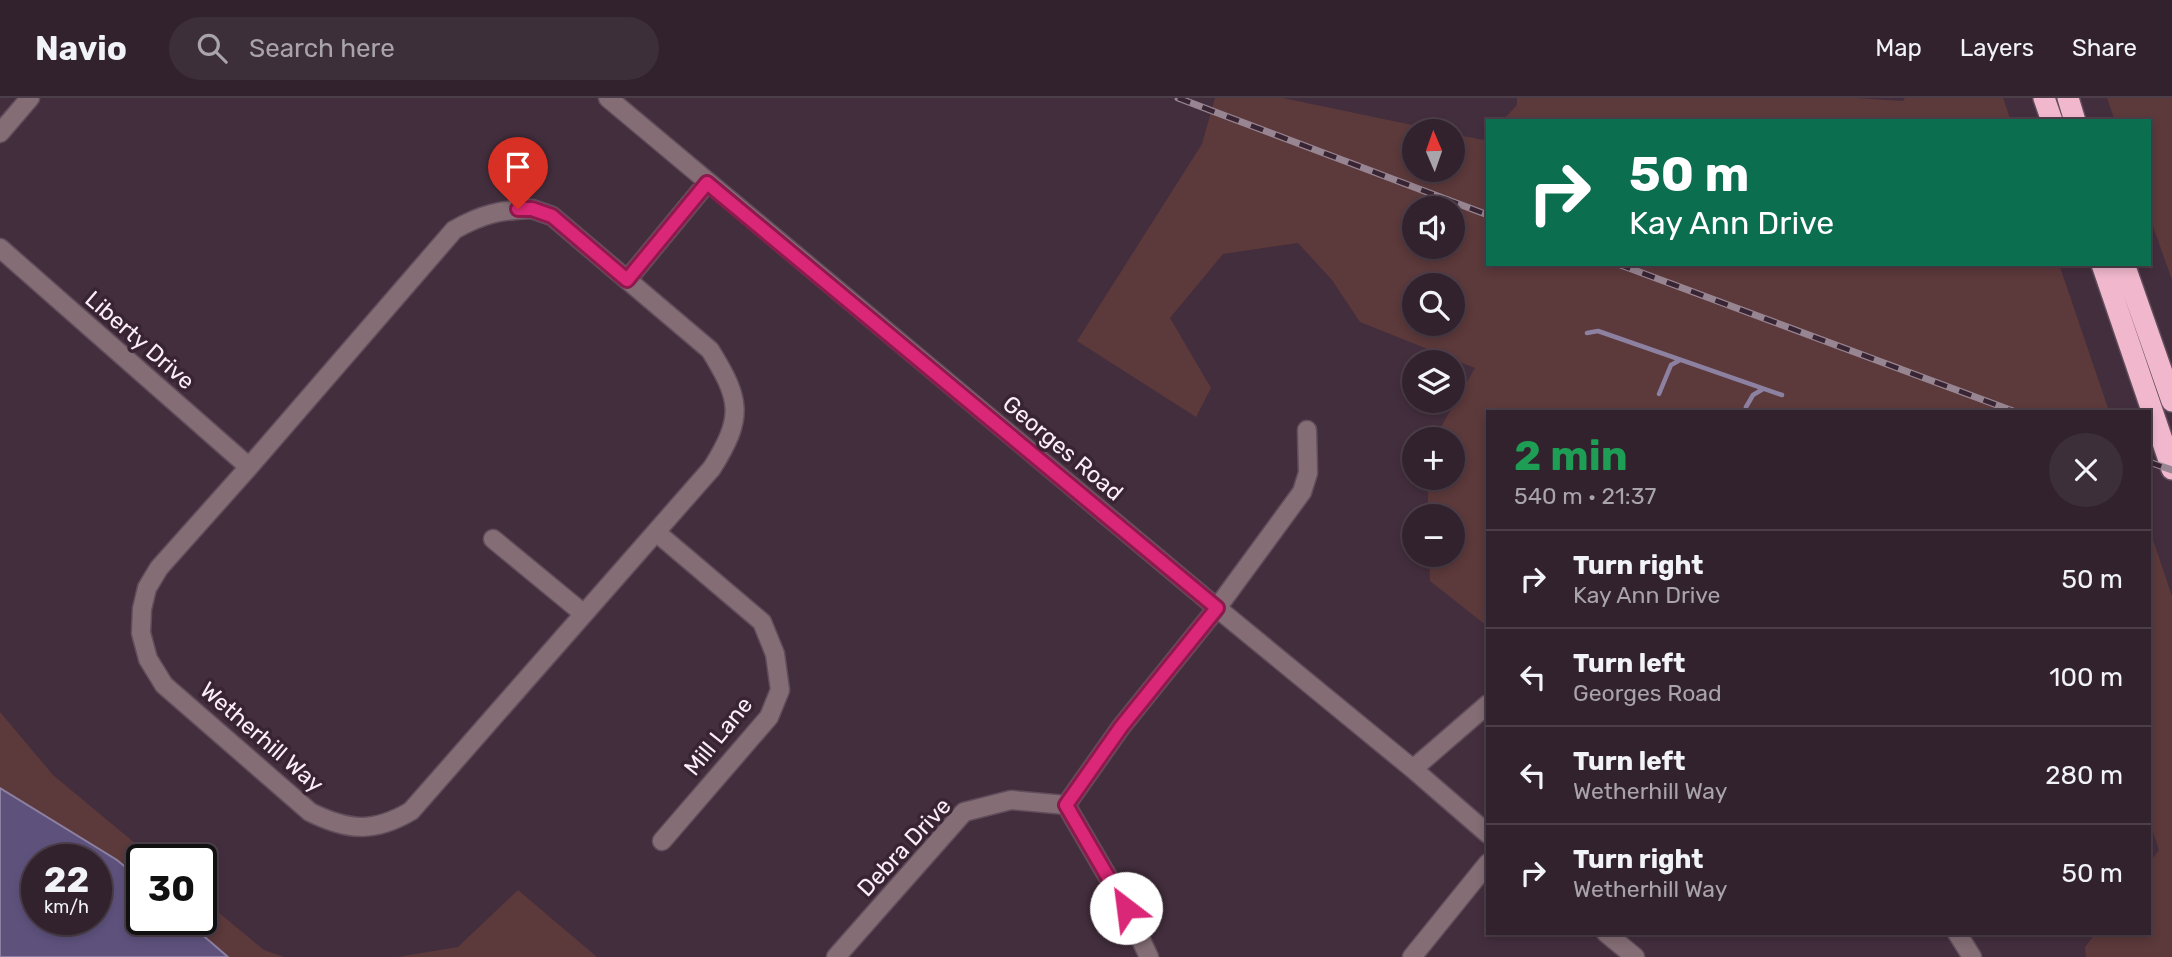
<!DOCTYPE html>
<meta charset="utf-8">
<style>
:root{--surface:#32222e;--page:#3d2f3a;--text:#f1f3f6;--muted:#a8a4aa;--line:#4d3f4a}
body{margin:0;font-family:Rubik,sans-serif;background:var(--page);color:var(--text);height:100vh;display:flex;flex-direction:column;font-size:26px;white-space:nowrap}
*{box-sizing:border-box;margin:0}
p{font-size:23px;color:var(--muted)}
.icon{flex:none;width:38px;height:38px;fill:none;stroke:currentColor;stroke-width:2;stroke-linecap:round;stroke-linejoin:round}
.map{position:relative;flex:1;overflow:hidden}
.drawer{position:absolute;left:1486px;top:312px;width:665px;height:525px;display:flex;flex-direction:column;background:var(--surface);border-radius:0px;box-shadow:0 4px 10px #0003,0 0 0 2px var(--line)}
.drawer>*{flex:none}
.hud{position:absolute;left:1486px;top:21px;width:665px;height:147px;border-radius:0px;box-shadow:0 4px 10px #0003,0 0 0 2px var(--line);background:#0b6e4f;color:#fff;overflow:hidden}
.needle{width:46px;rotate:358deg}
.fabs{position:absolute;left:1402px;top:21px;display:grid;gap:14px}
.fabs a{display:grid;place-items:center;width:63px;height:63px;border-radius:50%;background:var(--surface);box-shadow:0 4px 10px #0003,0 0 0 2px var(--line);font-size:35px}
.speed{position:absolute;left:21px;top:746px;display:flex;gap:14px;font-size:35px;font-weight:700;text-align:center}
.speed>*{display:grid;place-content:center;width:91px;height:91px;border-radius:50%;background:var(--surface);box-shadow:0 4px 10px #0003,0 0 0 2px var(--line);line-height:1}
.speed small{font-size:18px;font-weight:400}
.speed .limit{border:4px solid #111;border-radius:10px;background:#fff;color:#111}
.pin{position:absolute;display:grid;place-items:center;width:60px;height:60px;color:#fff;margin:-72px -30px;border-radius:50% 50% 50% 0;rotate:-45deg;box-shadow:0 0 7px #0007}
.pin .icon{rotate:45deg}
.me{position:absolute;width:77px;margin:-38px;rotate:330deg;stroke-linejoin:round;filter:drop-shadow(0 0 5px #0008)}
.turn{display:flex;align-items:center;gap:24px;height:147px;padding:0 28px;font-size:32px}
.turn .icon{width:91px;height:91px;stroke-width:2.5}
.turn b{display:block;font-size:49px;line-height:60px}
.round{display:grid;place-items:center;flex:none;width:74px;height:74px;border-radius:37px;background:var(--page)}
.head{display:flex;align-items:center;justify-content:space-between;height:119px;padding:0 28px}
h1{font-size:42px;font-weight:700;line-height:52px;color:#1e9e55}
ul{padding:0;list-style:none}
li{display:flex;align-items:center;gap:21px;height:98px;padding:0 28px;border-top:2px solid var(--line)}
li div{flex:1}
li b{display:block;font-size:26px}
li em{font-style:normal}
header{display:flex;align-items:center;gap:42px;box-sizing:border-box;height:98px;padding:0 35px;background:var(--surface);border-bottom:2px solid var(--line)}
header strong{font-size:33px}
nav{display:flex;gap:38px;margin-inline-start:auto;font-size:24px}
.search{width:490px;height:63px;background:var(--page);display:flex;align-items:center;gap:18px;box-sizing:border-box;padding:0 24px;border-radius:38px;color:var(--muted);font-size:26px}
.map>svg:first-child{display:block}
.green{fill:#5c393b;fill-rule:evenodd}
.water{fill:#5e527d;stroke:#8d81a2;stroke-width:2;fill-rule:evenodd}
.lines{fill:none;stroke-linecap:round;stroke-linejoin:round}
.stream{stroke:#8d81a2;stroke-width:4.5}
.minor-casing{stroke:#614d5b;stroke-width:21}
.highway-casing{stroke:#614d5b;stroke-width:24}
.minor{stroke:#846d75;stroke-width:18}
.highway{stroke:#f1b8cd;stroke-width:21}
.rail-casing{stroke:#978592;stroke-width:7}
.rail{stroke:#382433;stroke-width:4.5;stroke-dasharray:13;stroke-linecap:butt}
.route-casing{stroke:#8e194d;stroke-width:18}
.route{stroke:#db2777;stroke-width:12}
.labels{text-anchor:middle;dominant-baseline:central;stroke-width:7;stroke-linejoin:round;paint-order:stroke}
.street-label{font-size:23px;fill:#fceef8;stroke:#382433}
</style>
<header>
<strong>Navio</strong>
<div class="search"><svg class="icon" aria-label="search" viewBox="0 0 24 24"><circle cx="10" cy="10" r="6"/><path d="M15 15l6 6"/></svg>Search here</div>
<nav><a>Map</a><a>Layers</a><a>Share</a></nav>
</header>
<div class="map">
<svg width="2172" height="859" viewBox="0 0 2172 859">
<rect width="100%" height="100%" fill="#432e3d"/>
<path class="green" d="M1215,0H1283L1441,33H1414V72H1452L1453,36L1483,42L1487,38L1488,166H2059L2109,313H1488L1487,528L1430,483L1429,457H1452V418H1428V380H1452V341H1434L1475,270L1360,224L1332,182L1298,145L1223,156L1170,220L1211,290L1196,319L1077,243L1202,46ZM1414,110H1452V149H1414ZM1414,187H1452V226H1414Z
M1517,0H1857L1903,3L1905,0H2003L2011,23H1502L1517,7Z
M2107,0H2172V182L2149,117V23H2115Z
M2149,430L2172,498V859H2086L2085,849L2096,835H2149V765L2159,752L2149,722Z
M0,614L53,677L154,761H142V783L117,762L0,690Z
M518,792L597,859H397L458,849Z
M201,800L264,852L284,859H228L184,821H201Z"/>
<path class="water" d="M0,690L117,762L142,783V821H184L228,859H0ZM96,761V821H37V761Z"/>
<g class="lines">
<path class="stream" d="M1587,235L1598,233L1782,297
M1659,296L1671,267L1680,262
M1746,309L1753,297L1763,291"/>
<defs>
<path id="minor" d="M608,0L1217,510L1413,671L1488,736
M0,35L30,0
M532,111L552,118L710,252C741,302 744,319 712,370L411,713C374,735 348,733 310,714L164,587L148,561L141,535L142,511L147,490L159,470L249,369L454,132C482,116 500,112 532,111Z
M0,150L249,369
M627,182L707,85
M656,434L762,524L775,556L780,592L769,619L662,743
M493,441L584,516
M1413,671L1488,606
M1066,707L1121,629L1217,510L1302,394L1308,375L1307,332
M1066,707L1126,810L1149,859
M1606,835L1635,859
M1957,835L1972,859
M836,859L964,714L1011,702L1066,707
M1412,859L1488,765"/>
<path id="highway" d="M2044,0L2052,23
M2068,0L2075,23
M2102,166L2172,371
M2124,166L2172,303"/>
</defs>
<use href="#minor" class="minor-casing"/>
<use href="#highway" class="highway-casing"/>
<use href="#minor" class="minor"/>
<use href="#highway" class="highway"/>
<defs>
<path id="rail" d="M1178,0L1488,117
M1618,166L2013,313
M2149,364L2172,372"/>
</defs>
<use href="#rail" class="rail-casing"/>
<use href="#rail" class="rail"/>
</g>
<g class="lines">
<defs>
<path id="route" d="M518,111H532L552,118L627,182L707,85L1217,510L1121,629L1066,707L1126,810"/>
</defs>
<use href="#route" class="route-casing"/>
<use href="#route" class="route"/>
</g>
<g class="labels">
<g class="street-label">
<text transform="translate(140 242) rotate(41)">Liberty Drive</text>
<text transform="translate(1063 350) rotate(40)">Georges Road</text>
<text transform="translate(718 638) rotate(-51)">Mill Lane</text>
<text transform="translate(262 639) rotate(41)">Wetherhill Way</text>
<text transform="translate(904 749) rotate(-47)">Debra Drive</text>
</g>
</g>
</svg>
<div class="fabs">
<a><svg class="needle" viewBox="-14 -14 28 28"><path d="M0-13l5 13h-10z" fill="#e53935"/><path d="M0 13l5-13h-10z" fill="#a8a4aa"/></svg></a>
<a><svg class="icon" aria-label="sound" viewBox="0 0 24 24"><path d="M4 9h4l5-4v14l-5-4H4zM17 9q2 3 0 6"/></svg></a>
<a><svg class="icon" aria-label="search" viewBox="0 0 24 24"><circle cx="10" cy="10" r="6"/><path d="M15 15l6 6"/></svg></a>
<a><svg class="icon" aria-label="layers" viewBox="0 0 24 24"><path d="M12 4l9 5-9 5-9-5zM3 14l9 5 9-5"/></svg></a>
<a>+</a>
<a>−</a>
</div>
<div class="speed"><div>22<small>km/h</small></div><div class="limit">30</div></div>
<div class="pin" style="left:518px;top:111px;background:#d93025"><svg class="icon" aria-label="arrive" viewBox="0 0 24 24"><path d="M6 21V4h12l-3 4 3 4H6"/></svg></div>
<svg class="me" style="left:1126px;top:810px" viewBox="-20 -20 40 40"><circle r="19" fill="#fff"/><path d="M0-13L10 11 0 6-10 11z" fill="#db2777"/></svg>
<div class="hud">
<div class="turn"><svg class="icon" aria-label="right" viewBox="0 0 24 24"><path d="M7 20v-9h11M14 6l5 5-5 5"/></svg><div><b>50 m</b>Kay Ann Drive</div></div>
</div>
<section class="drawer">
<div class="head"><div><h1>2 min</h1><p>540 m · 21:37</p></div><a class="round"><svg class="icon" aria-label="close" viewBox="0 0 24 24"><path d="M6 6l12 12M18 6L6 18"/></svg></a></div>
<ul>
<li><svg class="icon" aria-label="right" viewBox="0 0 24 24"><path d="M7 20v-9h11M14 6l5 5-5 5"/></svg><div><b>Turn right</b><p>Kay Ann Drive</p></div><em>50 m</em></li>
<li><svg class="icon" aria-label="left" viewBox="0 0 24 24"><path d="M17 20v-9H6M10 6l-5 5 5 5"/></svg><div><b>Turn left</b><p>Georges Road</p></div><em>100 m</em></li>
<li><svg class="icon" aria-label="left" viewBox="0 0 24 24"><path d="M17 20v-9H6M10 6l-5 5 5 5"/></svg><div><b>Turn left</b><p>Wetherhill Way</p></div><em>280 m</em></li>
<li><svg class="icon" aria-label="right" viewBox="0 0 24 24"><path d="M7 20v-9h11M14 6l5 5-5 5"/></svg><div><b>Turn right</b><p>Wetherhill Way</p></div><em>50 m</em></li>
</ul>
</section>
</div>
